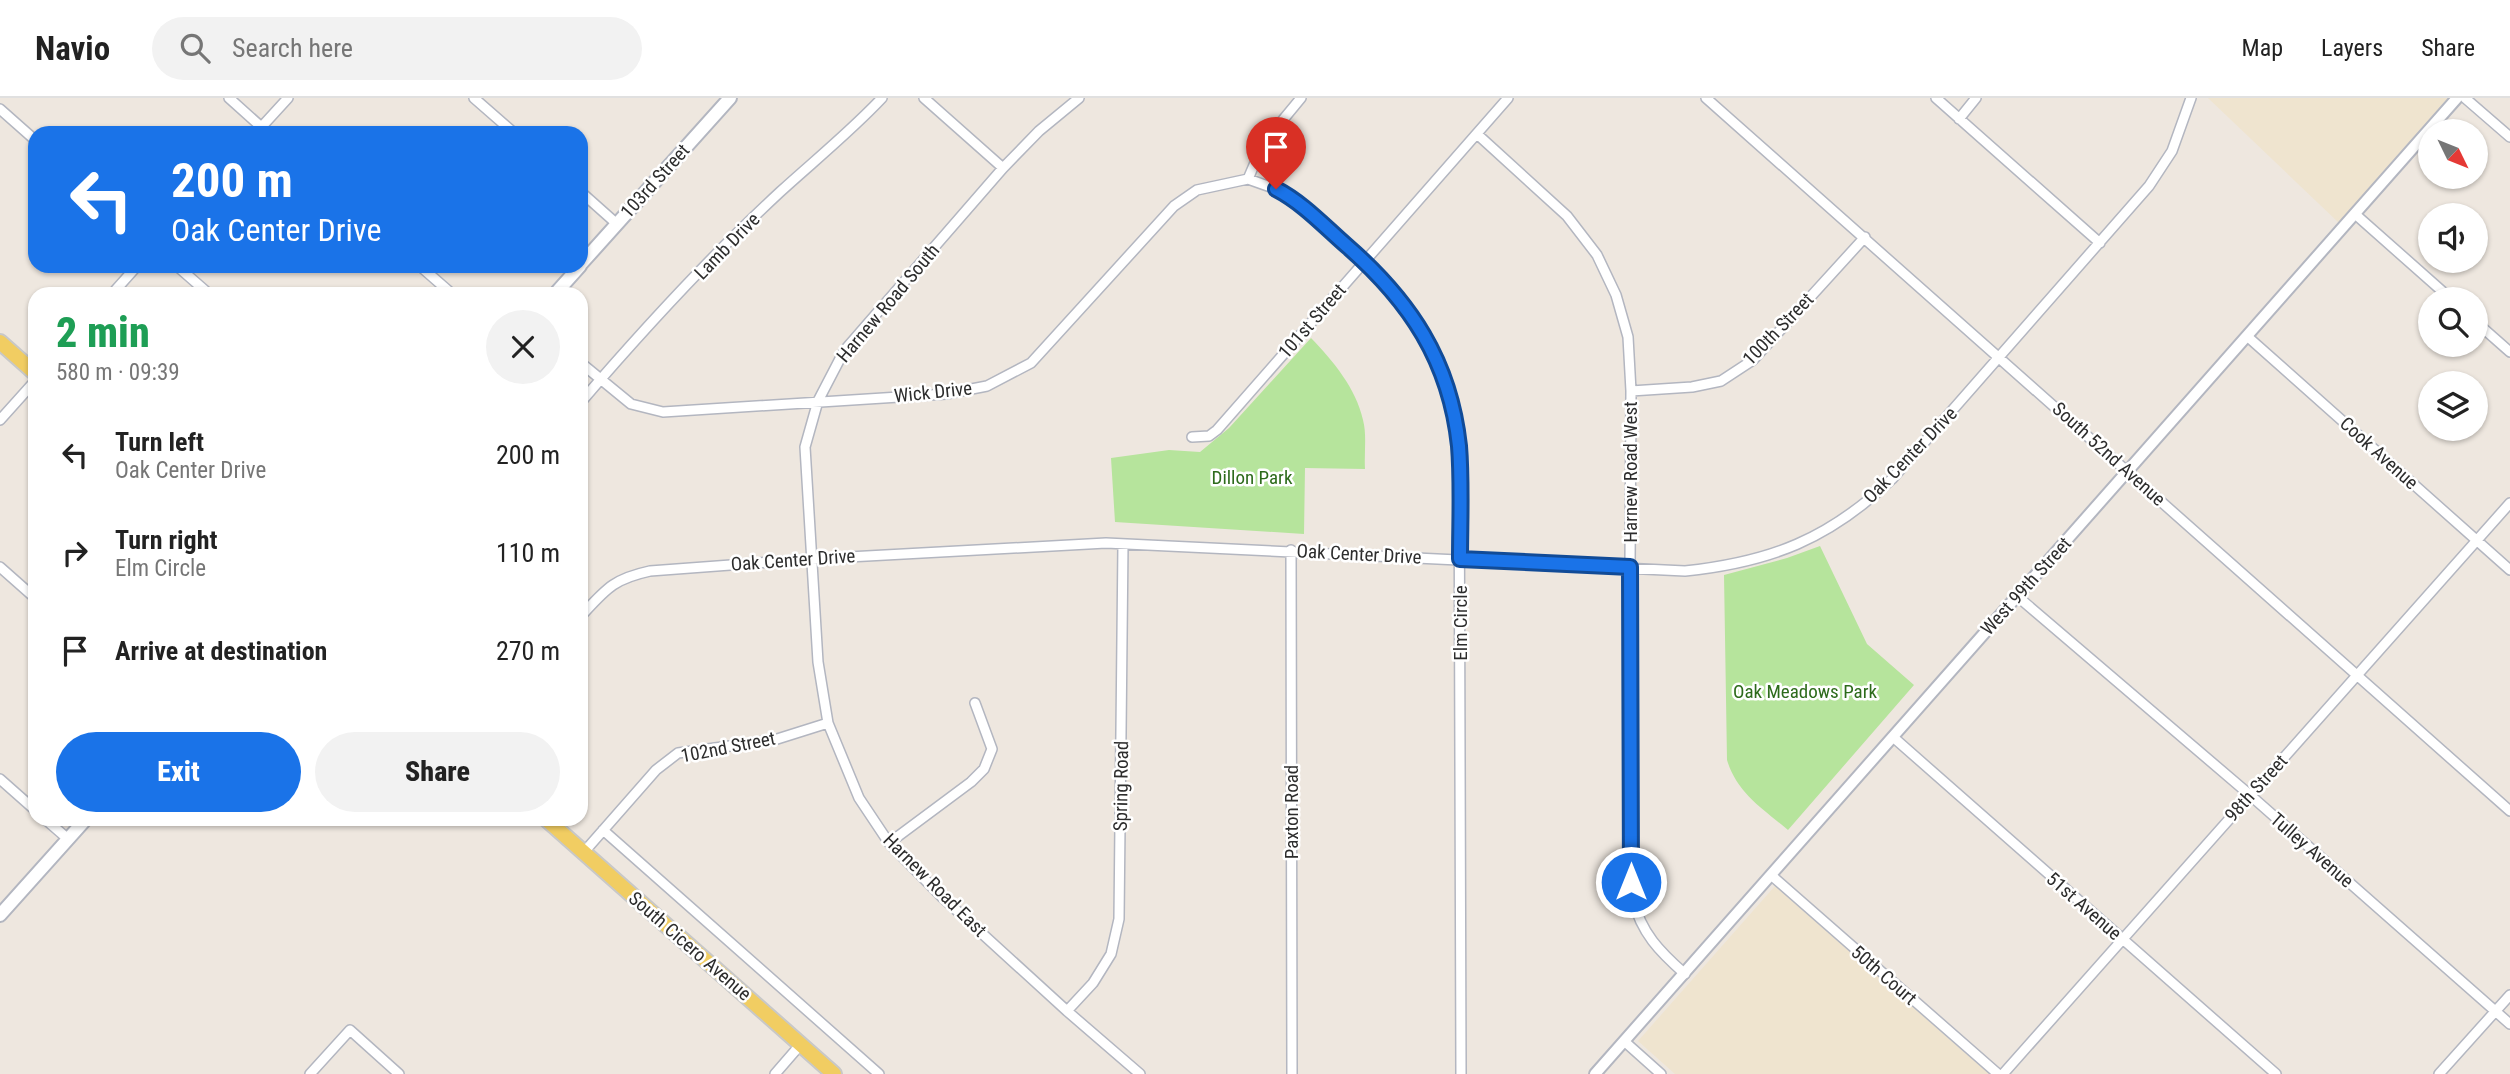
<!DOCTYPE html>
<meta charset="utf-8">
<style>
:root{--surface:#fff;--page:#f2f2f2;--text:#222;--muted:#767676;--line:#e0e0e0;--accent:#1a73e8}
body{margin:0;font-family:"Roboto Condensed",sans-serif;background:var(--page);color:var(--text);height:100vh;display:flex;flex-direction:column;font-size:26px;white-space:nowrap}
*{box-sizing:border-box;margin:0}
p{font-size:23px;color:var(--muted)}
.icon{flex:none;width:38px;height:38px;fill:none;stroke:currentColor;stroke-width:2;stroke-linecap:round;stroke-linejoin:round}
.map{position:relative;flex:1;overflow:hidden}
.panel{position:absolute;left:28px;top:189px;width:560px;height:539px;display:flex;flex-direction:column;background:var(--surface);border-radius:21px;box-shadow:0 2px 5px #0004}
.panel>*{flex:none}
.top-card{position:absolute;left:28px;top:28px;width:560px;height:147px;border-radius:21px;box-shadow:0 2px 5px #0004;background:#1a73e8;color:#fff;overflow:hidden}
.needle{width:46px;rotate:133deg}
.controls{position:absolute;left:2418px;top:21px;display:grid;gap:14px}
.controls a{display:grid;place-items:center;width:70px;height:70px;border-radius:50%;background:var(--surface);box-shadow:0 2px 5px #0004;font-size:35px}
.pin{position:absolute;display:grid;place-items:center;width:60px;height:60px;color:#fff;margin:-72px -30px;border-radius:50% 50% 50% 0;rotate:-45deg;box-shadow:0 0 7px #0007}
.pin .icon{rotate:45deg}
.me{position:absolute;width:77px;margin:-38px;rotate:0deg;stroke-linejoin:round;filter:drop-shadow(0 0 5px #0008)}
.turn{display:flex;align-items:center;gap:24px;height:147px;padding:0 28px;font-size:32px}
.turn .icon{width:91px;height:91px;stroke-width:2.5}
.turn b{display:block;font-size:49px;line-height:60px}
.round{display:grid;place-items:center;flex:none;width:74px;height:74px;border-radius:37px;background:var(--page)}
.overview{display:flex;align-items:center;justify-content:space-between;height:119px;padding:0 28px}
h1{font-size:42px;font-weight:800;line-height:52px;color:#1e9e55}
.cta{display:flex;gap:14px;margin-top:auto;padding:14px 28px}
.cta a{flex:1;height:80px;border-radius:42px;background:var(--accent);color:#fff;font-size:28px;font-weight:800;line-height:80px;text-align:center}
.cta a+a{background:var(--page);color:var(--text)}
ul{padding:0;list-style:none}
li{display:flex;align-items:center;gap:21px;height:98px;padding:0 28px}
li div{flex:1}
li b{display:block;font-size:26px}
li em{font-style:normal}
header{display:flex;align-items:center;gap:42px;box-sizing:border-box;height:98px;padding:0 35px;background:var(--surface);border-bottom:2px solid var(--line)}
header strong{font-size:33px}
nav{display:flex;gap:38px;margin-inline-start:auto;font-size:24px}
.search{width:490px;height:63px;background:var(--page);display:flex;align-items:center;gap:18px;box-sizing:border-box;padding:0 24px;border-radius:38px;color:var(--muted);font-size:26px}
.map>svg:first-child{display:block}
.education{fill:#efe4cf}
.park{fill:#b6e49c}
.lines{fill:none;stroke-linecap:round;stroke-linejoin:round}
.minor-casing{stroke:#b3b6c0;stroke-width:12}
.tertiary-casing{stroke:#b3b6c0;stroke-width:14}
.secondary-casing{stroke:#b3b6c0;stroke-width:16}
.primary-casing{stroke:#c8c8c8;stroke-width:18}
.minor{stroke:#fff;stroke-width:9}
.tertiary{stroke:#fff;stroke-width:10}
.secondary{stroke:#fff;stroke-width:12}
.primary{stroke:#f1cd62;stroke-width:14}
.route-casing{stroke:#114b97;stroke-width:18}
.route{stroke:#1a73e8;stroke-width:12}
.labels{text-anchor:middle;dominant-baseline:central;stroke-width:5;stroke-linejoin:round;paint-order:stroke}
.street-label{font-size:19px;fill:#2d2d2d;stroke:#fff}
.park-label{font-size:19px;fill:#2d6b1b;stroke:#fff}
</style>
<header>
<strong>Navio</strong>
<div class="search"><svg class="icon" aria-label="search" viewBox="0 0 24 24"><circle cx="10" cy="10" r="6"/><path d="M15 15l6 6"/></svg>Search here</div>
<nav><a>Map</a><a>Layers</a><a>Share</a></nav>
</header>
<div class="map">
<svg width="2510" height="976" viewBox="0 0 2510 976">
<rect width="100%" height="100%" fill="#eee7df"/>
<path class="education" d="M2208,0H2448L2339,125Z
M1775,788L1989,976H1675L1638,943Z"/>
<path class="park" d="M1311,240C1333,263 1356,290 1363,322C1367,337 1364,355 1365,371L1305,370L1304,436L1115,424L1111,360L1169,352L1200,354L1229,330Z
M1820,448L1867,546L1914,587L1788,732C1762,710 1737,695 1727,662L1724,477L1787,460Z"/>
<g class="lines">
<defs>
<path id="minor" d="M229,0L268,35
M474,0L514,35
M924,0L1003,70
M1079,0L1039,33L1003,70L844,253L818,303L805,349L818,564L828,625L859,700L889,745L942,799L1067,913L1140,976
M1706,0L2510,713
M1936,0L2100,145
M2465,0L2510,39
M0,11L35,42
M1959,21L1976,0
M256,35L288,0
M1477,36L1567,118L1597,157L1616,197L1628,239L1631,293L1630,469L1633,801C1641,835 1660,854 1685,876
M1248,81L1276,91L1295,102L1380,177L1413,218L1445,278L1459,348L1461,976
M581,94L617,126
M2355,116L2451,201
M177,168L209,196
M420,168L452,196
M112,196L137,168
M2476,224L2510,254
M2248,239L2510,472
M581,265L631,306L663,314L946,296L987,288L1031,265L1174,108L1197,92L1248,81L1263,46L1301,0
M1631,293L1692,289L1721,283L1753,262L1865,139
M581,304C642,233 711,158 780,94C814,63 850,34 882,0
M0,322L35,283
M1192,339L1209,338L1217,332L1508,0
M1291,452L1292,976
M0,469L35,500
M2017,498L2250,697L2510,926
M581,518C606,491 613,481 650,473L812,461L1106,445L1685,473C1771,464 1829,441 1892,381L2149,88L2172,53L2191,0
M1893,639L2276,976
M0,681L35,712
M45,721L68,741
M603,732L879,976
M889,745L971,684L984,671L992,651L975,605
M584,754L656,672L678,655L774,642L828,625
M1771,777L1998,976
M1067,913L1093,885L1111,856L1119,821L1123,446
M1624,943L1661,976
M310,976L350,932L399,976
M775,976L801,946
M2003,976L2510,405
M2439,976L2510,897"/>
<path id="tertiary" d="M1595,976L2457,0"/>
<path id="secondary" d="M581,166L730,0
M555,196L580,168
M0,817L86,721"/>
<path id="primary" d="M0,244L35,275
M546,721L834,976"/>
</defs>
<use href="#minor" class="minor-casing"/>
<use href="#tertiary" class="tertiary-casing"/>
<use href="#secondary" class="secondary-casing"/>
<use href="#primary" class="primary-casing"/>
<use href="#minor" class="minor"/>
<use href="#tertiary" class="tertiary"/>
<use href="#secondary" class="secondary"/>
<use href="#primary" class="primary"/>
</g>
<g class="lines">
<defs>
<path id="route" d="M1276,91C1303,105 1324,128 1347,148C1410,203 1450,263 1459,348C1462,385 1460,424 1460,461L1630,469L1631,784"/>
</defs>
<use href="#route" class="route-casing"/>
<use href="#route" class="route"/>
</g>
<g class="labels">
<g class="street-label">
<text transform="translate(655 83) rotate(-48)">103rd Street</text>
<text transform="translate(727 148) rotate(-46)">Lamb Drive</text>
<text transform="translate(888 205) rotate(-50)">Harnew Road South</text>
<text transform="translate(1312 223) rotate(-49)">101st Street</text>
<text transform="translate(1778 231) rotate(-46)">100th Street</text>
<text transform="translate(933 294) rotate(-6)">Wick Drive</text>
<text transform="translate(2379 355) rotate(42)">Cook Avenue</text>
<text transform="translate(2109 356) rotate(42)">South 52nd Avenue</text>
<text transform="translate(1910 357) rotate(-46)">Oak Center Drive</text>
<text transform="translate(1630 374) rotate(-90)">Harnew Road West</text>
<text transform="translate(1359 456) rotate(3)">Oak Center Drive</text>
<text transform="translate(793 462) rotate(-4)">Oak Center Drive</text>
<text transform="translate(2026 488) rotate(-48)">West 99th Street</text>
<text transform="translate(1460 525) rotate(-90)">Elm Circle</text>
<text transform="translate(728 649) rotate(-11)">102nd Street</text>
<text transform="translate(1121 688) rotate(-89)">Spring Road</text>
<text transform="translate(2256 690) rotate(-48)">98th Street</text>
<text transform="translate(1291 714) rotate(-90)">Paxton Road</text>
<text transform="translate(2312 752) rotate(41)">Tulley Avenue</text>
<text transform="translate(935 787) rotate(45)">Harnew Road East</text>
<text transform="translate(2084 808) rotate(41)">51st Avenue</text>
<text transform="translate(690 848) rotate(41)">South Cicero Avenue</text>
<text transform="translate(1884 877) rotate(41)">50th Court</text>
</g>
<g class="park-label">
<text x="1252" y="379">Dillon Park</text>
<text x="1805" y="593">Oak Meadows Park</text>
</g>
</g>
</svg>
<div class="controls">
<a><svg class="needle" viewBox="-14 -14 28 28"><path d="M0-13l5 13h-10z" fill="#e53935"/><path d="M0 13l5-13h-10z" fill="#767676"/></svg></a>
<a><svg class="icon" aria-label="sound" viewBox="0 0 24 24"><path d="M4 9h4l5-4v14l-5-4H4zM17 9q2 3 0 6"/></svg></a>
<a><svg class="icon" aria-label="search" viewBox="0 0 24 24"><circle cx="10" cy="10" r="6"/><path d="M15 15l6 6"/></svg></a>
<a><svg class="icon" aria-label="layers" viewBox="0 0 24 24"><path d="M12 4l9 5-9 5-9-5zM3 14l9 5 9-5"/></svg></a>
</div>
<div class="pin" style="left:1276px;top:91px;background:#d93025"><svg class="icon" aria-label="arrive" viewBox="0 0 24 24"><path d="M6 21V4h12l-3 4 3 4H6"/></svg></div>
<svg class="me" style="left:1631px;top:784px" viewBox="-20 -20 40 40"><circle r="17" fill="#1a73e8" stroke="#fff" stroke-width="3"/><path d="M0-11L8 9 0 5-8 9z" fill="#fff"/></svg>
<div class="top-card">
<div class="turn"><svg class="icon" aria-label="left" viewBox="0 0 24 24"><path d="M17 20v-9H6M10 6l-5 5 5 5"/></svg><div><b>200 m</b>Oak Center Drive</div></div>
</div>
<section class="panel">
<div class="overview"><div><h1>2 min</h1><p>580 m · 09:39</p></div><a class="round"><svg class="icon" aria-label="close" viewBox="0 0 24 24"><path d="M6 6l12 12M18 6L6 18"/></svg></a></div>
<ul>
<li><svg class="icon" aria-label="left" viewBox="0 0 24 24"><path d="M17 20v-9H6M10 6l-5 5 5 5"/></svg><div><b>Turn left</b><p>Oak Center Drive</p></div><em>200 m</em></li>
<li><svg class="icon" aria-label="right" viewBox="0 0 24 24"><path d="M7 20v-9h11M14 6l5 5-5 5"/></svg><div><b>Turn right</b><p>Elm Circle</p></div><em>110 m</em></li>
<li><svg class="icon" aria-label="arrive" viewBox="0 0 24 24"><path d="M6 21V4h12l-3 4 3 4H6"/></svg><div><b>Arrive at destination</b></div><em>270 m</em></li>
</ul>
<div class="cta"><a>Exit</a><a>Share</a></div>
</section>
</div>
